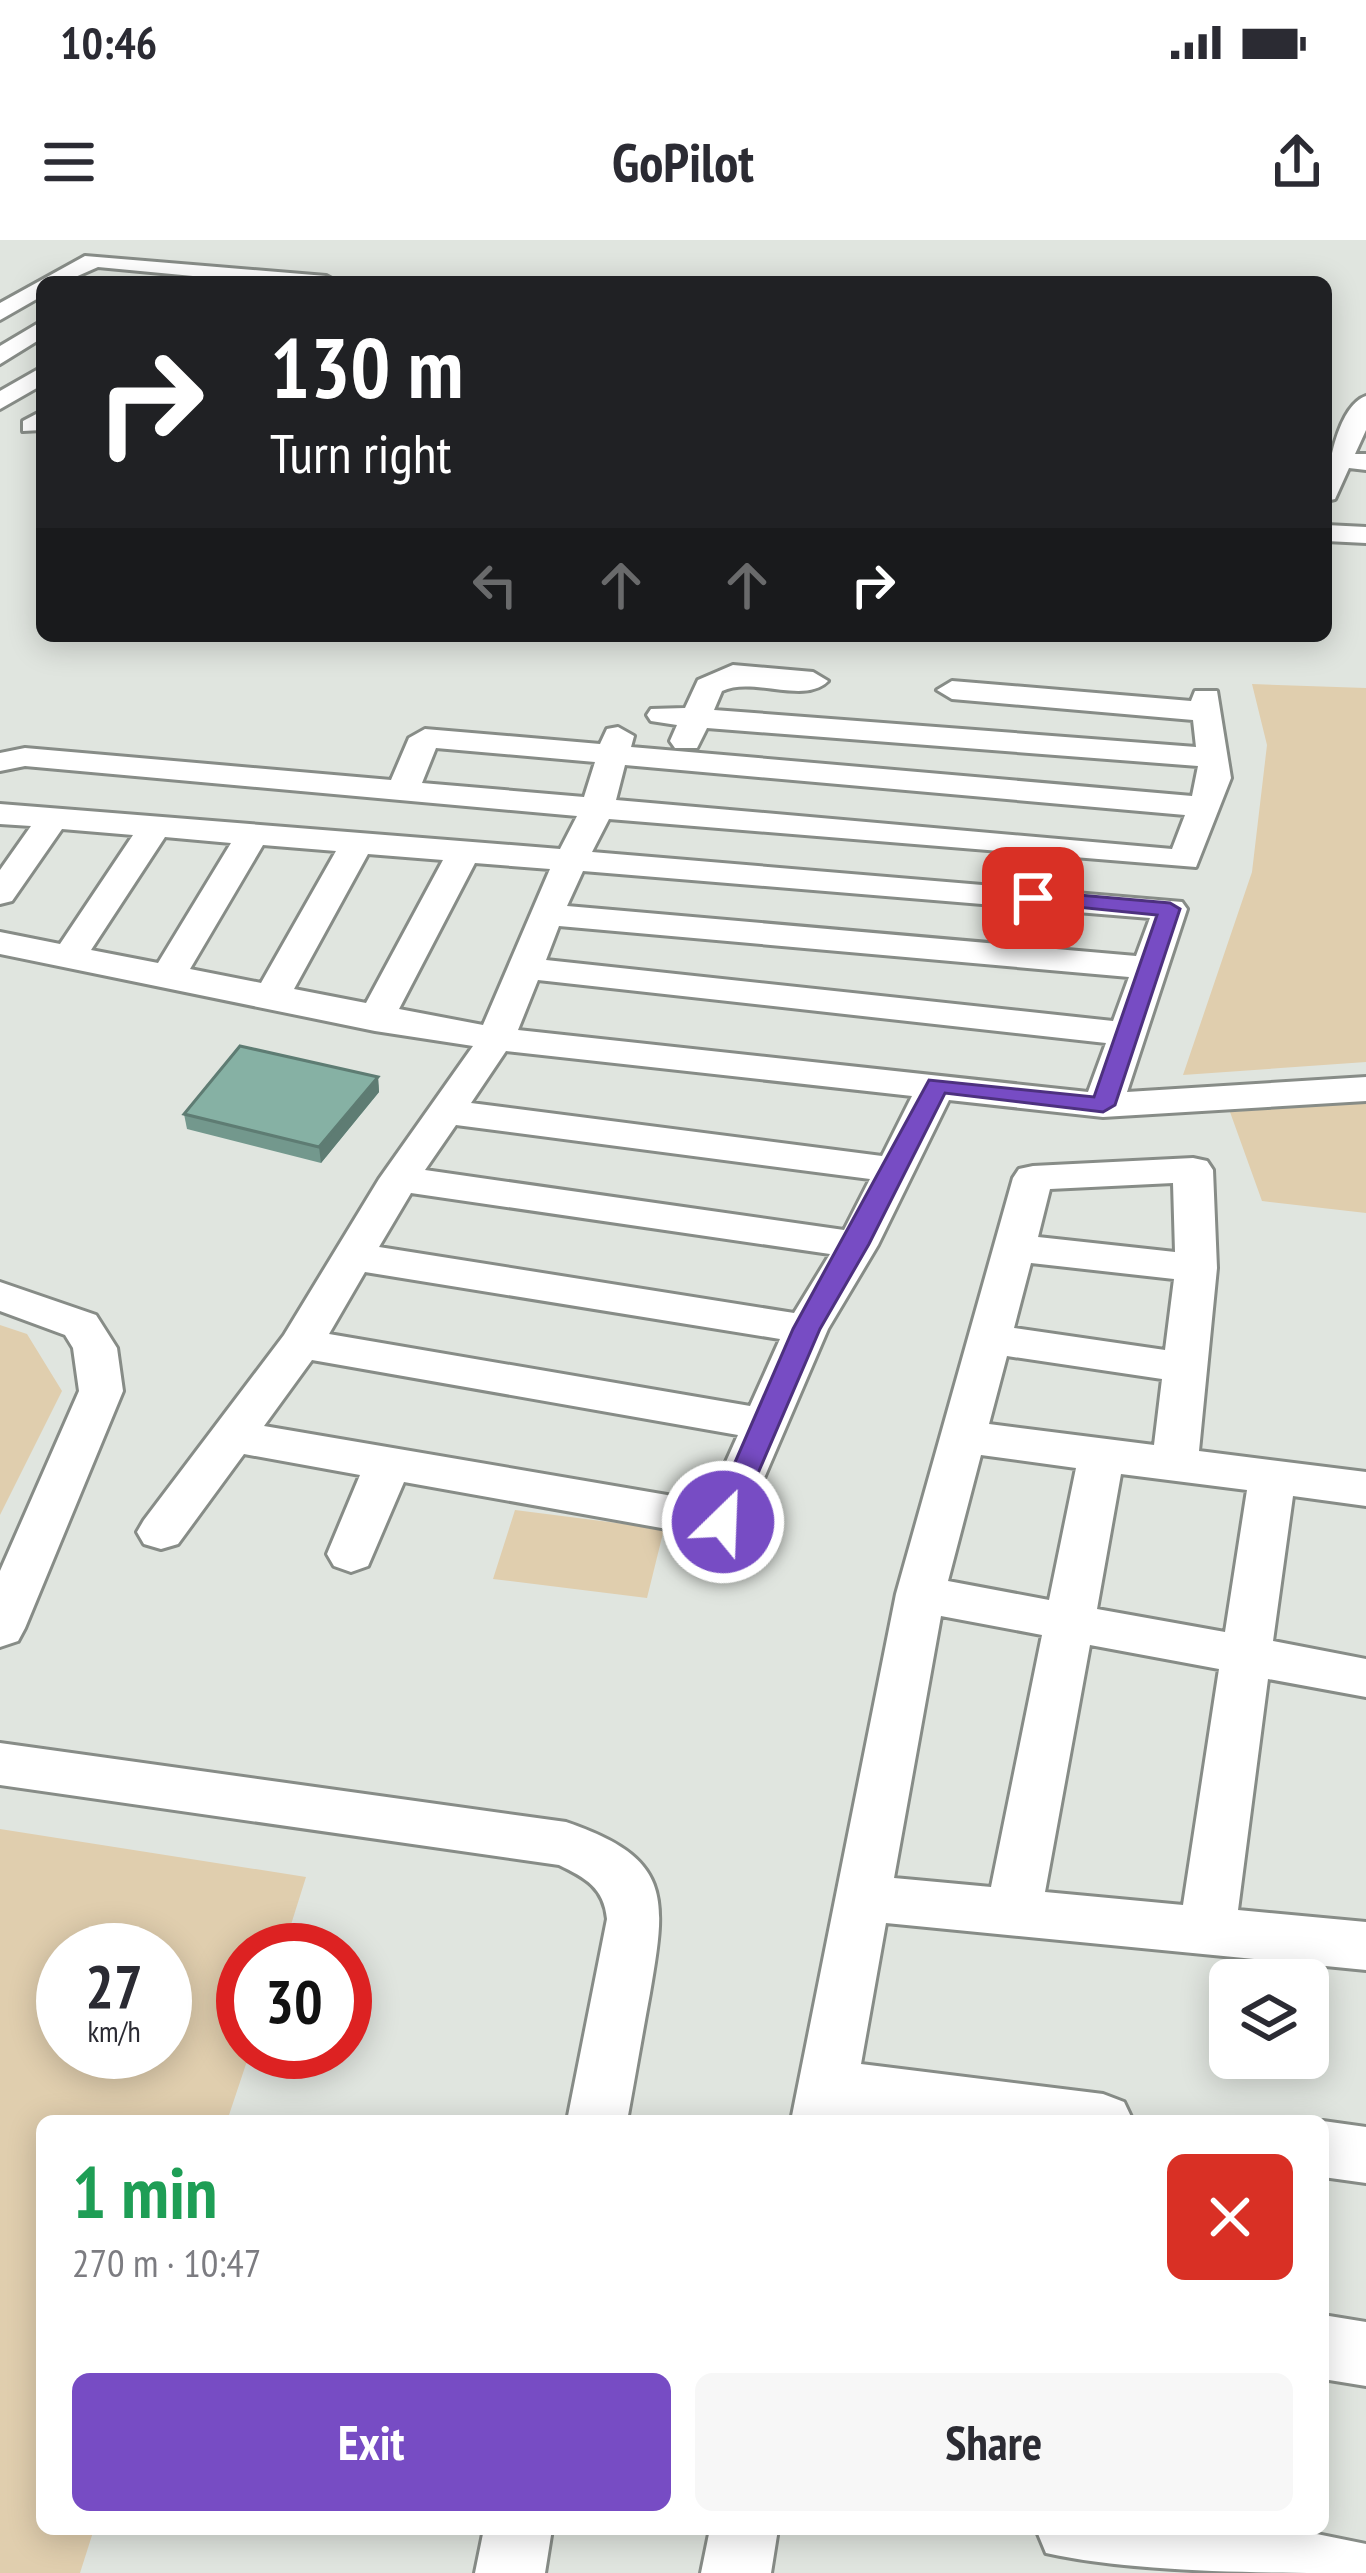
<!DOCTYPE html>
<meta charset="utf-8">
<style>
:root{--surface:#fff;--page:#f7f7f7;--text:#2b2b33;--muted:#7c7c81;--accent:#774cc4}
body{margin:0;font-family:"PT Sans Narrow",sans-serif;background:var(--page);color:var(--text);height:100vh;display:flex;flex-direction:column;font-size:45px;white-space:nowrap}
*{box-sizing:border-box;margin:0}
p{font-size:39px;color:var(--muted)}
.icon{flex:none;width:66px;height:66px;fill:none;stroke:currentColor;stroke-width:2;stroke-linecap:round;stroke-linejoin:round}
.map{position:relative;flex:1;overflow:hidden}
.side{position:absolute;left:36px;top:1875px;width:1293px;height:420px;display:flex;flex-direction:column;background:var(--surface);border-radius:18px;box-shadow:0 6px 30px #0003}
.side>*{flex:none}
.top-card{position:absolute;left:36px;top:36px;width:1296px;height:366px;border-radius:18px;box-shadow:0 6px 30px #0003;background:#202124;color:#fff;overflow:hidden}
.buttons{position:absolute;left:1209px;top:1719px;display:grid;gap:24px}
.buttons a{display:grid;place-items:center;width:120px;height:120px;border-radius:18px;background:var(--surface);box-shadow:0 6px 30px #0003;font-size:60px}
.speed{position:absolute;left:36px;top:1683px;display:flex;gap:24px;font-size:60px;font-weight:700;text-align:center}
.speed>*{display:grid;place-content:center;width:156px;height:156px;border-radius:50%;background:var(--surface);box-shadow:0 6px 30px #0003;line-height:1}
.speed small{font-size:30px;font-weight:400}
.speed .limit{border:18px solid #d22;background:#fff;color:#111}
.pin{position:absolute;display:grid;place-items:center;width:102px;height:102px;color:#fff;margin:-51px;border-radius:24px;box-shadow:0 6px 18px #0006}
.me{position:absolute;width:132px;margin:-66px;rotate:24deg;stroke-linejoin:round;filter:drop-shadow(0 0 9px #0008)}
.turn{display:flex;align-items:center;gap:42px;height:252px;padding:0 36px;font-size:54px}
.turn .icon{width:156px;height:156px;stroke-width:2.5}
.turn b{display:block;font-size:84px;line-height:102px}
.lanes{display:flex;align-items:center;height:114px;padding:0 36px;background:#0003;justify-content:center;gap:60px;direction:ltr}
.lanes .off{opacity:.35}
.round{display:grid;place-items:center;flex:none;width:126px;height:126px;border-radius:18px;background:var(--page)}
.headline{display:flex;align-items:center;justify-content:space-between;height:204px;padding:0 36px}
h1{font-size:72px;font-weight:700;line-height:90px;color:#1e9e55}
.cta{display:flex;gap:24px;margin-top:auto;padding:24px 36px}
.cta a{flex:1;height:138px;border-radius:18px;background:var(--accent);color:#fff;font-size:48px;font-weight:700;line-height:138px;text-align:center}
.cta a+a{background:var(--page);color:var(--text)}
.status{display:flex;justify-content:space-between;align-items:center;height:84px;padding:0 60px;background:var(--surface);direction:ltr}
.status svg{height:33px;fill:currentColor}
header{display:flex;justify-content:space-between;align-items:center;height:156px;padding:0 36px;background:var(--surface);font-size:54px;font-weight:700}
.map>svg:first-child{display:block}
.green{fill:#e0ceae;fill-rule:evenodd}
.lines{fill:none;stroke-linecap:round;stroke-linejoin:round}
.minor-casing{stroke:#878c87;stroke-width:6}
.minor{fill:#fff;fill-rule:evenodd}
.wall{fill:#73988d}
.shaded-wall{fill:#5e7c73}
.building{fill:#86b1a4;stroke:#5e7c73;stroke-width:3}
.route{fill:#774cc4;stroke:#4d317f;stroke-width:3}
</style>
<div class="status"><b>10:46</b><svg viewBox="0 0 49 12"><path d="M0 12V9h3v3zM5 12V6h3v6zM10 12V3h3v9zM15 12V0h3v12zM26 1h20v11H26zM47 4h2v5h-2z"/></svg></div>
<header><svg class="icon" aria-label="menu" viewBox="0 0 24 24"><path d="M4 6h16M4 12h16M4 18h16"/></svg>GoPilot<svg class="icon" aria-label="share" viewBox="0 0 24 24"><path d="M12 15V3M7 8l5-5 5 5M5 13v7h14v-7"/></svg></header>
<div class="map">
<svg width="1366" height="2333" viewBox="0 0 1366 2333">
<rect width="100%" height="100%" fill="#e0e5df"/>
<path class="green" d="M1252,444L1366,448V822L1183,835L1252,632L1267,505Z
M1366,862V973L1262,961L1230,872Z
M0,1085L27,1094L62,1151L0,1275Z
M515,1270L664,1289L647,1358L493,1339Z
M0,1589L306,1637L283,1710H243V1812H250L227,1881H42V2289H94L80,2333H0ZM165,1710V1812H63V1710Z"/>
<g class="lines">
<defs>
<path id="minor" d="M85,16L326,36L337,42H256L98,27L64,42H42V56L0,80V63Z
M42,81V98L0,124V106Z
M42,127V145L0,169V151Z
M1366,156V190L1355,214H1366V230L1349,228L1335,259L1326,261C1326,233 1337,166 1366,156Z
M42,171V190L23,191V181Z
M1326,285L1366,287V303L1326,301Z
M733,425L813,432L828,441C805,465 752,436 722,451L714,470L1196,507L1193,480L952,459L937,450L952,441L1191,461L1195,451H1217L1231,538L1196,627L609,579L592,612L1182,662L1187,669L1127,852L1366,837V861L1103,877L949,860L878,1005L828,1089L740,1294L723,1299L404,1242L368,1326L351,1332L334,1326L327,1314L360,1235L244,1214L178,1304L161,1309L144,1304L137,1292L144,1280L284,1095L379,939L473,806L375,791L0,714V692L60,704L133,595L62,589L12,661L0,664V630L31,586L0,584V564L560,609L577,576L25,526L0,531V513L25,508L391,540L409,498L425,489L600,504L607,489L618,487L634,496L631,507L1192,556L1198,526L707,488L697,508H675L670,501L677,485L651,481L647,475L651,469L685,468L698,440ZM436,508L595,522L584,557L422,543ZM625,525L1185,575L1172,609L616,560ZM165,597L231,603L158,723L91,710ZM263,605L336,611L261,743L190,729ZM368,614L443,620L366,763L294,749ZM475,623L550,629L483,785L399,769ZM583,631L1150,678L1136,716L567,666ZM559,686L1129,737L1113,781L546,720ZM538,740L1106,803L1088,852L518,790ZM506,811L912,856L882,916L471,863ZM456,885L870,939L844,990L425,930ZM411,953L830,1014L794,1073L379,1007ZM365,1032L780,1099L750,1166L329,1094ZM312,1120L738,1195L708,1262L264,1186Z
M1193,918L1207,921L1213,930L1217,1028L1199,1211L1366,1232V1266L1293,1256L1273,1401L1366,1419V1457L1268,1439L1238,1670L1366,1682V1730L886,1683L861,1824L1103,1854L1124,1862L1133,1881H893L852,1876L851,1881H791L896,1354L1013,938L1019,929L1033,926ZM1173,943L1175,1012L1038,997L1050,949ZM1031,1023L1174,1039L1165,1110L1014,1088ZM1007,1116L1162,1139L1154,1205L989,1184ZM981,1215L1076,1228L1049,1360L948,1341ZM1121,1234L1247,1250L1225,1392L1097,1369ZM941,1376L1042,1395L991,1647L894,1638ZM1090,1405L1219,1429L1183,1665L1045,1652Z
M0,1042L96,1075L117,1108L123,1151L25,1388L18,1401L0,1407V1331L79,1151L73,1108L65,1095L0,1071Z
M0,1503L566,1582C671,1618 667,1655 650,1753C642,1796 635,1838 627,1881H567L607,1679C604,1648 586,1638 559,1625L0,1545Z
M1323,1881L1366,1887V1943L1323,1937Z
M1323,2075L1366,2082V2146L1323,2139Z
M484,2289H552L545,2333H475Z
M710,2289H778L771,2333H701Z
M1036,2289H1292L1366,2304V2333C1269,2333 1135,2333 1046,2313Z"/>
</defs>
<use href="#minor" class="minor-casing"/>
<use href="#minor" class="minor"/>
</g>
<path class="wall" d="M378,837L379,852L321,923L187,889L184,874Z"/>
<path class="shaded-wall" d="M378,837L379,852L321,923L319,907Z"/>
<path class="building" d="M240,806L378,837L319,907L184,874Z"/>
<path class="route" d="M1033,651L1170,663L1180,669L1115,865L1103,872L945,853L869,1004L820,1089L737,1282L733,1290H713L709,1282L793,1089L929,840L1094,857L1157,675L1026,662V653Z"/>
</svg>
<div class="buttons">
<a><svg class="icon" aria-label="layers" viewBox="0 0 24 24"><path d="M12 4l9 5-9 5-9-5zM3 14l9 5 9-5"/></svg></a>
</div>
<div class="speed"><div>27<small>km/h</small></div><div class="limit">30</div></div>
<div class="pin" style="left:1033px;top:658px;background:#d93025"><svg class="icon" aria-label="arrive" viewBox="0 0 24 24"><path d="M6 21V4h12l-3 4 3 4H6"/></svg></div>
<svg class="me" style="left:723px;top:1282px" viewBox="-20 -20 40 40"><circle r="17" fill="#774cc4" stroke="#fff" stroke-width="3"/><path d="M0-11L8 9 0 5-8 9z" fill="#fff"/></svg>
<div class="top-card">
<div class="turn"><svg class="icon" aria-label="right" viewBox="0 0 24 24"><path d="M7 20v-9h11M14 6l5 5-5 5"/></svg><div><b>130 m</b>Turn right</div></div>
<div class="lanes"><svg class="icon off" aria-label="left" viewBox="0 0 24 24"><path d="M17 20v-9H6M10 6l-5 5 5 5"/></svg><svg class="icon off" aria-label="ahead" viewBox="0 0 24 24"><path d="M12 20V5M6 11l6-6 6 6"/></svg><svg class="icon off" aria-label="ahead" viewBox="0 0 24 24"><path d="M12 20V5M6 11l6-6 6 6"/></svg><svg class="icon" aria-label="right" viewBox="0 0 24 24"><path d="M7 20v-9h11M14 6l5 5-5 5"/></svg></div>
</div>
<section class="side">
<div class="headline"><div><h1>1 min</h1><p>270 m · 10:47</p></div><a class="round" style="background:#d93025;color:#fff"><svg class="icon" aria-label="close" viewBox="0 0 24 24"><path d="M6 6l12 12M18 6L6 18"/></svg></a></div>
<div class="cta"><a>Exit</a><a>Share</a></div>
</section>
</div>
